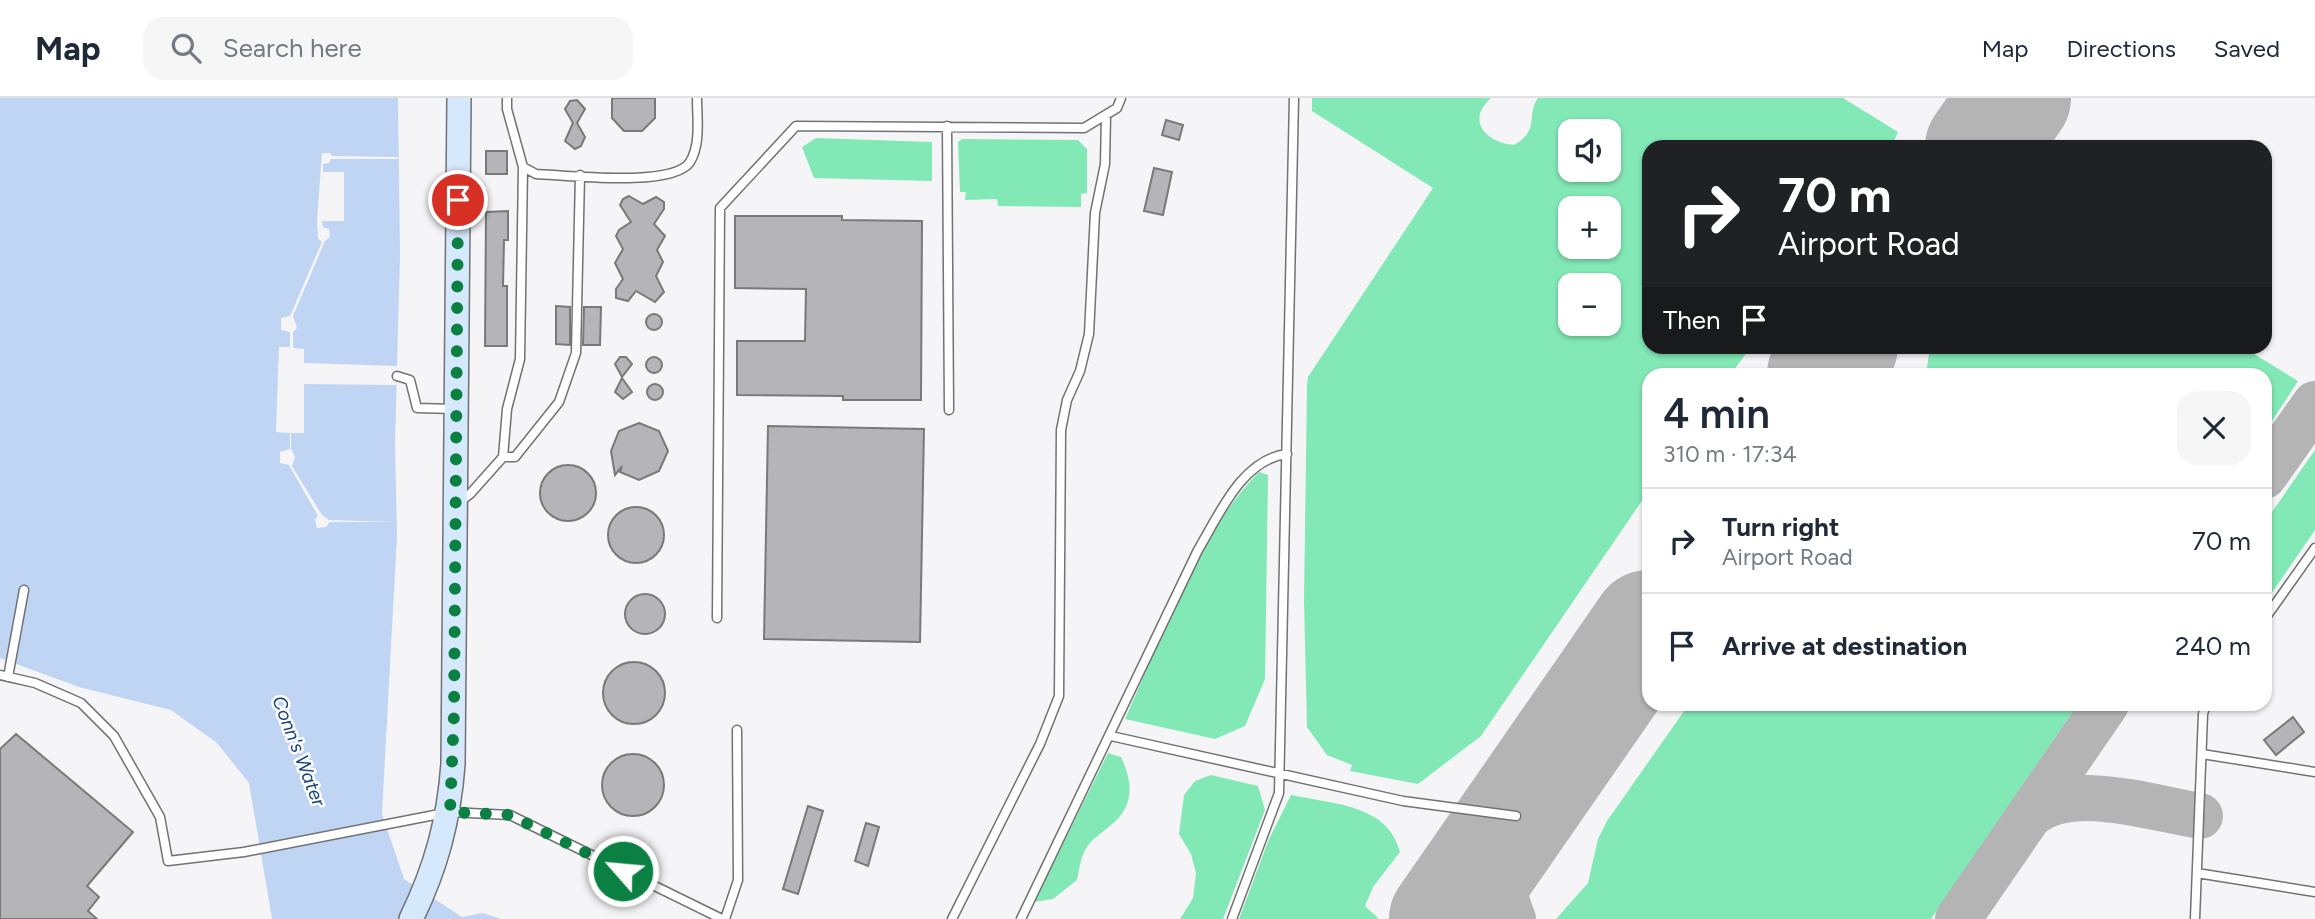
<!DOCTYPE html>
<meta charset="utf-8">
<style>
:root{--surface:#fff;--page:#f6f6f7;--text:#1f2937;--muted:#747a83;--line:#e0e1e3}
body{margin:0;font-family:Figtree,sans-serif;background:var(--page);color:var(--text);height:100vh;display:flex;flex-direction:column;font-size:26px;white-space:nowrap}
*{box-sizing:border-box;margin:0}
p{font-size:23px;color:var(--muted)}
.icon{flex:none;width:38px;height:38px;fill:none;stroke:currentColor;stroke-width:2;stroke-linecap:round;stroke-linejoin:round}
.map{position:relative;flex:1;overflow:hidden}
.sheet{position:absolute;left:1642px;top:270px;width:630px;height:343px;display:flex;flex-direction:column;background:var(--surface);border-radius:21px;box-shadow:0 2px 5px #0004}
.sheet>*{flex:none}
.top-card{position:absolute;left:1642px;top:42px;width:630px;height:214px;border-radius:21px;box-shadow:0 2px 5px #0004;background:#202124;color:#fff;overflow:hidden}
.buttons{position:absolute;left:1558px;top:21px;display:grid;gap:14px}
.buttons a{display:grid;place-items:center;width:63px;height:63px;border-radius:14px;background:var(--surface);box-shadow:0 2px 5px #0004;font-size:35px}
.pin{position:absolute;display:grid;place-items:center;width:60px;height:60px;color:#fff;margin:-30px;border:4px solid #fff;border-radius:50%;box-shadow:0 2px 7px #0007}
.me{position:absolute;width:77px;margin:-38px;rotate:297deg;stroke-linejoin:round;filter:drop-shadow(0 0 5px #0008)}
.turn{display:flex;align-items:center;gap:24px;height:147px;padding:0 21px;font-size:32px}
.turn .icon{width:91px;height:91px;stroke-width:2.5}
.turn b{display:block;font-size:49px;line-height:60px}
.then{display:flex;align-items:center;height:66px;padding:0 21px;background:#0003;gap:14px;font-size:26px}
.round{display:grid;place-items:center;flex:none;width:74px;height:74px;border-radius:21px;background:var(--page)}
.head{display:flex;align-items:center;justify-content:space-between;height:119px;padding:0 21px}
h1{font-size:42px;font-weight:600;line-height:52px}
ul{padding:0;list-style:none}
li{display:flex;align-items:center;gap:21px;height:105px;padding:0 21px;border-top:2px solid var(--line)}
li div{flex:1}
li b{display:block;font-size:26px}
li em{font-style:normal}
header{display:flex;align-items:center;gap:42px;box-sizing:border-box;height:98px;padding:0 35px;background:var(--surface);border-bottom:2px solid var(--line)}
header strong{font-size:33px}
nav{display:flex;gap:38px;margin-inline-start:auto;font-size:24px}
.search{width:490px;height:63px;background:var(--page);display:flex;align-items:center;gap:18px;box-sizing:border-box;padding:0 24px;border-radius:21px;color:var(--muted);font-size:26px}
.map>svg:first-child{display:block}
.green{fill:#82e8b5;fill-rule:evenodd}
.water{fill:#c0d4f3}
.pier{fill:#f5f5f7}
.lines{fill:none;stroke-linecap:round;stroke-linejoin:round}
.taxiway{stroke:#b4b4b5;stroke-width:46}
.runway{stroke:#b4b4b5;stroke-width:112}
.building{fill:#b5b5b7;stroke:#79797b;stroke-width:2}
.lane-casing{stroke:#727274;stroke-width:11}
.secondary-casing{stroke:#727274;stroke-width:26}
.lane{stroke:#fff;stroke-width:8}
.secondary{stroke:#d6e8fc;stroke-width:23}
.route{stroke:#0b8043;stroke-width:12;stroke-dasharray:0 21.6}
.labels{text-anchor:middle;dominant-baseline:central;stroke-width:5;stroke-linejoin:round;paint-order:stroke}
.water-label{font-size:19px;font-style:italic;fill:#144182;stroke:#fff}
</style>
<header>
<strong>Map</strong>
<div class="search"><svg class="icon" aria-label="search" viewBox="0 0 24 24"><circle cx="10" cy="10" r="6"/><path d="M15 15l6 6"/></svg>Search here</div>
<nav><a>Map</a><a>Directions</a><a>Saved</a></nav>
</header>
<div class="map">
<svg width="2315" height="821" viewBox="0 0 2315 821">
<rect width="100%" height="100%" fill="#f5f5f7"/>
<path class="green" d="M1312,0H1491C1465,23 1487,45 1514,47C1541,31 1525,20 1538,0H1843L1898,34L1891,49H1648V248L1751,249L1731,276H1648V394L1481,638L1418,686L1350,673L1352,667L1327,657L1307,629L1304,503L1307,287L1308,279L1433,90L1312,13ZM1570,33H1608V72H1570ZM1570,110H1608V149H1570ZM1570,187H1608V226H1570Z
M816,40L932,44V83L814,80L802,49Z
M962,41L1078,42L1087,51V95L1081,96V109L998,108L997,101L965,102L966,94H960L958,44Z
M2241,248L2298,283L2265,334L2264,276H1926L1929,256L1935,249Z
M2315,352V432L2265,505V424Z
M1259,374L1268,377L1265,581L1245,628L1215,641L1125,621C1163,538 1194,440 1259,374Z
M1689,606H2078L1931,821H1556L1588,785L1598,741L1607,723Z
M1108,655L1121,659C1133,685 1135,708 1110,728C1103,734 1095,739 1089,746C1080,758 1080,769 1077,782L1053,801L1034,804Z
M1211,677L1258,688L1265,712L1223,821H1180L1193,800L1196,775L1191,756L1179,736L1184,697L1195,683Z
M1291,697C1332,706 1388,706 1400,754L1373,789L1365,808L1379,821H1239L1269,741Z"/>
<path class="water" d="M0,0H398L400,157L395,346L397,437L382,716L404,781L462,819L483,815L501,821H272L249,685L217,645L171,612L79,589L0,560Z"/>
<path class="pier" d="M322,55H330L332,58L398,59V61H331L329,65L323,66V74H344V123H322L323,129L329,131L330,139L325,143L293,218L297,230L293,234V250L304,251V265L397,268L396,287L304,286V335H291V351L295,359L292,368L322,417L329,422L397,424H330L326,429L317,430L315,421L318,418L289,367L280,365V354L290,351V335L276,334L279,249H290V234L281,232V220L290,218L322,144L318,140L317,123Z"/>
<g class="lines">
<path class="taxiway" d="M1860,276L1861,248
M2264,378L2315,306
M2029,718C2070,682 2150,710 2200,718
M1513,821C1497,786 1504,754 1516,718
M1958,821L2106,606"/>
<path class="runway" d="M1981,49L2015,0
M1823,276L1842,248
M1445,821L1648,528"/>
</g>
<path class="building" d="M612,0H655V20L642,33H624L612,20Z
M577,2L585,11L577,25L585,39L581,48L575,51L565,43L573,25L565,11L570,3Z
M1166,22L1183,27L1179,42L1162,37Z
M486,53H507V76H486Z
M1154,70L1172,74L1163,117L1144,113Z
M629,98L643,106L656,99L664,104V111L654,126L665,138L657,152L663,164L656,178L664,194L655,204L636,193L628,203L616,200V191L623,181L615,165L623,151L616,138L619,132L631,124L620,107L623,101Z
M508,113V142H504L503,188H507V248H485L486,114Z
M735,118H842V122L922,123L921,302H843V298L737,297V243H805L806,191L735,190Z
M556,208L570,209V247L556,246Z
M584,209H601L600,247H583Z
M646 224a8 8 0 1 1 16 0a8 8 0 1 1-16 0Z
M620,259H626L632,266L622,279L615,266Z
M646 267a8 8 0 1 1 16 0a8 8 0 1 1-16 0Z
M622,280L632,294L623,301L615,294Z
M647 294a8 8 0 1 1 16 0a8 8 0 1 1-16 0Z
M639,325L659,333L668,353L659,373L639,382L620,374L622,368L615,377L611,353L619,333Z
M768,328L924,331L920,544L764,541Z
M540 395a28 28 0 1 1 56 0a28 28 0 1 1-56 0Z
M608 437a28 28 0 1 1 56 0a28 28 0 1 1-56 0Z
M625 516a20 20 0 1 1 40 0a20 20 0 1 1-40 0Z
M603 595a31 31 0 1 1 62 0a31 31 0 1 1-62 0Z
M2293,619L2304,634L2276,657L2264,642Z
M16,636L133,734L87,788L99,799L88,813L97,821H0V651Z
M602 687a31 31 0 1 1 62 0a31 31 0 1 1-62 0Z
M808,708L823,713L798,796L783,791Z
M866,725L879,729L868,768L855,763Z"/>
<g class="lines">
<defs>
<path id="lane" d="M947,28L949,312
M523,69L536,76C566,77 673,90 690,64C701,46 697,20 697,0
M397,278L410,282L417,310L455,311
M503,359H515L559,304L576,255L580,77
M458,405L470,396L503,359L507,311L520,261L523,69L507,11V0
M717,520L720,110L796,28L1084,30L1117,10L1121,0
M2264,522L2315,450
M0,577L35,585L81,605L114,638L160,719L168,763L244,754L450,714L510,717L722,821
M8,579L24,492
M1111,638L1403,703L1516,718
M2202,656L2315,674
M2197,775L2315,794
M725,821L738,782L737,632
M952,821L1040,646L1059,598L1061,332L1067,302L1080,273L1089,236L1095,115L1105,66L1106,18
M1021,821L1198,452C1219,417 1242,361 1287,356
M1232,821L1279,695L1294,0
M2195,821L2203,616L2206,606"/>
<path id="secondary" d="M411,821C436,770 449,722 453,666L459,0"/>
</defs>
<use href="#lane" class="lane-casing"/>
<use href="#secondary" class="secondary-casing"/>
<use href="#lane" class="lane"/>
<use href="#secondary" class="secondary"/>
</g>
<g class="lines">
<path class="route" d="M458,102L454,615L450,714L510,717L623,773"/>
</g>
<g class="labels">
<g class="water-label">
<text transform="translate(299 653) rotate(69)">Conn's Water</text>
</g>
</g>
</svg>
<div class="buttons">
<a><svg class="icon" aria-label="sound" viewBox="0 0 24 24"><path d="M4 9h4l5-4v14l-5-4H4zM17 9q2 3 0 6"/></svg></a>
<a>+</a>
<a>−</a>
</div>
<div class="pin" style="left:458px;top:102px;background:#d93025"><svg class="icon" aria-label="arrive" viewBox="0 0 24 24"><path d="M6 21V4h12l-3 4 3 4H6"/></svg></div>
<svg class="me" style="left:623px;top:773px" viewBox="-20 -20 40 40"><circle r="17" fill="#0b8043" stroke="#fff" stroke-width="3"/><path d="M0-11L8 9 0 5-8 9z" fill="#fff"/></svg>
<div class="top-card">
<div class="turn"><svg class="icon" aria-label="right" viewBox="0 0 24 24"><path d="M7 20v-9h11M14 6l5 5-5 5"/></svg><div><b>70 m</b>Airport Road</div></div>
<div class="then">Then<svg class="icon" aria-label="arrive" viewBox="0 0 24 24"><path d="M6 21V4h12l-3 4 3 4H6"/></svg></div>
</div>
<section class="sheet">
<div class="head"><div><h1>4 min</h1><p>310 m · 17:34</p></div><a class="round"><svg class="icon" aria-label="close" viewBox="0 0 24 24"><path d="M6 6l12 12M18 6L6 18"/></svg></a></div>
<ul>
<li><svg class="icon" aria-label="right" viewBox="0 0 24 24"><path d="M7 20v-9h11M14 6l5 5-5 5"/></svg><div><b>Turn right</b><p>Airport Road</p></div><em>70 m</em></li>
<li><svg class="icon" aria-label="arrive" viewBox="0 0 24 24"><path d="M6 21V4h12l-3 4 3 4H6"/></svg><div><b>Arrive at destination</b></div><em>240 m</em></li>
</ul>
</section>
</div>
